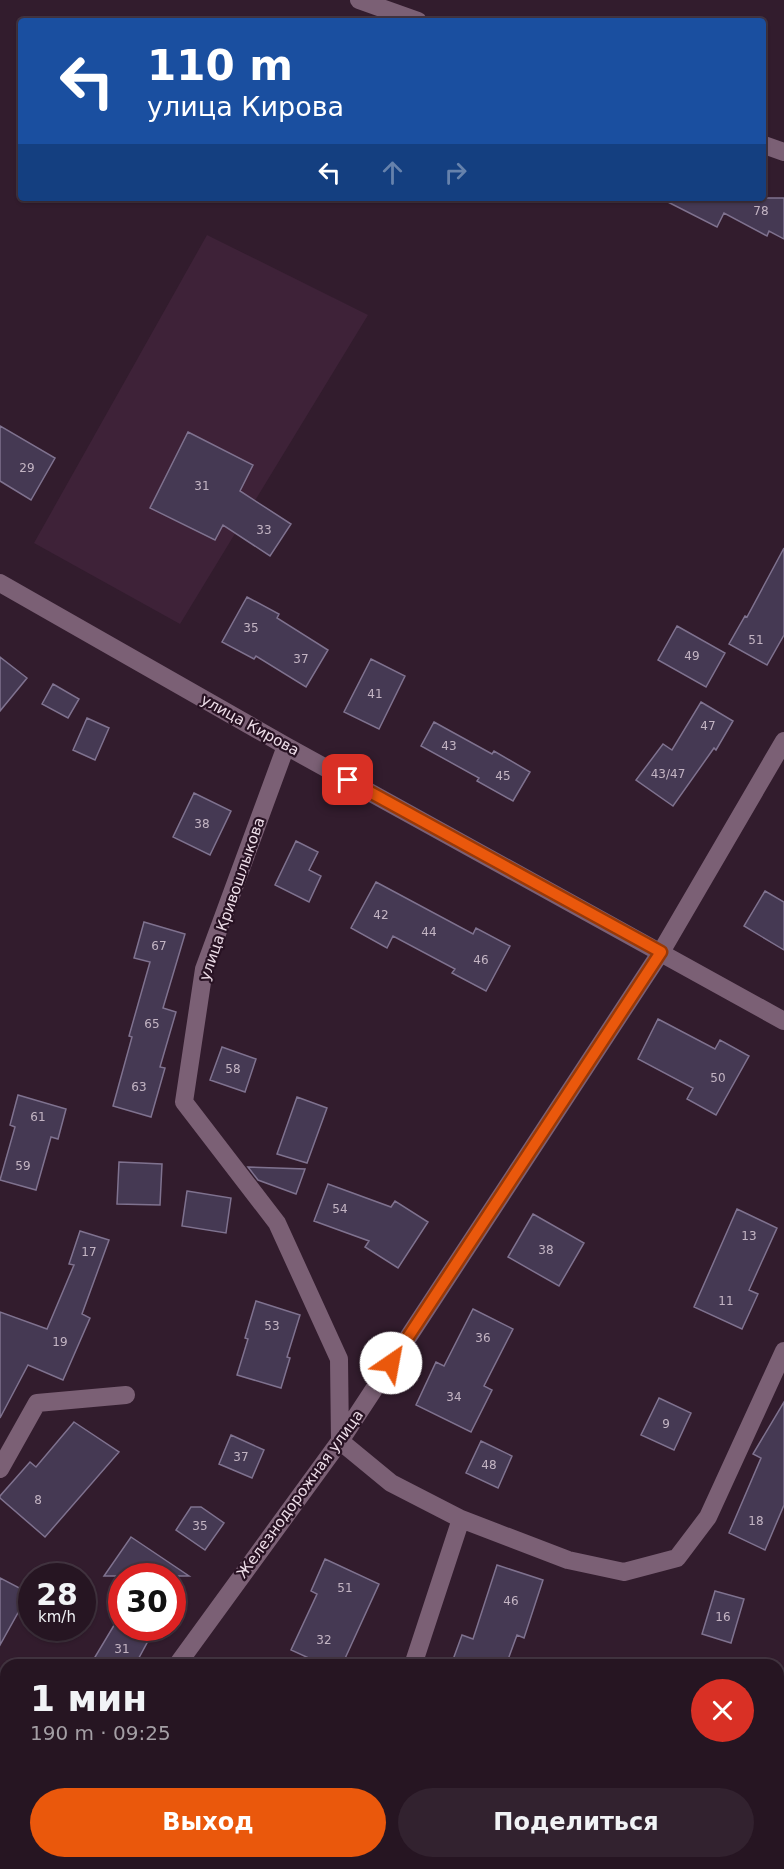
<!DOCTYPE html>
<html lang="ru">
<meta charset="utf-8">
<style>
:root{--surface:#261522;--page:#32222f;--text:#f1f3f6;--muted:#a49fa5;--line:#423440;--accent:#ea580c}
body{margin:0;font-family:"DejaVu Sans",sans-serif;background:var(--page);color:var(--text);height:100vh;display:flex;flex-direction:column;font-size:22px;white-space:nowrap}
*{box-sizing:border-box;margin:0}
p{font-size:20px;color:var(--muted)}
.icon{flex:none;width:33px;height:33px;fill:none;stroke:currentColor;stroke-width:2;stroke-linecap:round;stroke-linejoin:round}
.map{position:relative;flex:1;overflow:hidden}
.drawer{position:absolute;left:0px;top:1659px;width:784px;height:210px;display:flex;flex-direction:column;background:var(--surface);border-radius:18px 18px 0 0;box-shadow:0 2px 4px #0004,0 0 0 2px var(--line)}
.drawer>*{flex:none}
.top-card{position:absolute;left:18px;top:18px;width:748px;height:183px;border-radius:6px;box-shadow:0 2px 4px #0004,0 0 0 2px var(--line);background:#1a4fa0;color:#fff;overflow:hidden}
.speed{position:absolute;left:18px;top:1563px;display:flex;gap:12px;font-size:30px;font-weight:700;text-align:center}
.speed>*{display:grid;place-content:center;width:78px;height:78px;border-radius:50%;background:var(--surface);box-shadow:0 2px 4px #0004,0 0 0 2px var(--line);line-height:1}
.speed small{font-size:15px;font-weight:400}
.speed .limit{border:9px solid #d22;background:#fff;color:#111}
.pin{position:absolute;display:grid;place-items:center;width:51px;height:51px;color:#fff;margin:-26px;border-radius:12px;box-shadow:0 3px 9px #0006}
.me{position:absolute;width:66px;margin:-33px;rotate:33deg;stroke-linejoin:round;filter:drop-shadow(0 0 4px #0008)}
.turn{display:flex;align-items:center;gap:21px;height:126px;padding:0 30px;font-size:27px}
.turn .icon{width:78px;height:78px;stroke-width:2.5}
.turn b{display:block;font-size:42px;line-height:51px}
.lanes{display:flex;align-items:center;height:57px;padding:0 30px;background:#0003;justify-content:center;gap:30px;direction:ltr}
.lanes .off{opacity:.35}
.round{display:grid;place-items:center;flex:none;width:63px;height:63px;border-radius:32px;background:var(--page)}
.head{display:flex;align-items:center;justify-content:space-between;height:102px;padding:0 30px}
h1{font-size:36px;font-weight:600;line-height:45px}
.primary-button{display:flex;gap:12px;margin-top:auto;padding:12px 30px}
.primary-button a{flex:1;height:69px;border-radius:36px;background:var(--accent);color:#fff;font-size:24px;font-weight:600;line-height:69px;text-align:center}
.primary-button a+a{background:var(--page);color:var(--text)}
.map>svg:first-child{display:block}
.built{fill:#3e2238}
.building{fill:#453953;stroke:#7f728f;stroke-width:1.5}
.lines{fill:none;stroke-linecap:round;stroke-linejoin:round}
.street{stroke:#7b6075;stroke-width:18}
.route-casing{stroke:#983908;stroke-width:15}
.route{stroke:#ea580c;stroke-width:10}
.labels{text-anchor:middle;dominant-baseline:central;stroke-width:4.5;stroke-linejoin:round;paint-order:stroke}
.number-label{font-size:12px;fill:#c3b4c3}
.street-label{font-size:15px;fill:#eddde8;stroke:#281223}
</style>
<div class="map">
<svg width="784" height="1869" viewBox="0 0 784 1869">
<rect width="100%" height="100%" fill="#321c2d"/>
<path class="built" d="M207,235L368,315L180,624L34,543Z"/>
<path class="building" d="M660,198H784V239L769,231L767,236L724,213L717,227Z
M0,426L55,458L31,500L0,481Z
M188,432L253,465L240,491L291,524L270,556L223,525L215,540L150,508Z
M784,548V635L767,665L729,644L745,616L747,617Z
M247,597L279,614L277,618L328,650L306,687L256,656L254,659L222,642Z
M677,626L725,653L706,687L658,660Z
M0,657L27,678L0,711Z
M371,659L405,676L379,729L344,712Z
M53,684L79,699L68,718L42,704Z
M701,702L733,721L716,750L714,748L673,806L636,780L663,744L672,750Z
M87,718L109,728L95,760L73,750Z
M434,722L492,754L494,751L530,772L513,801L477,781L479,778L421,746Z
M194,793L231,811L210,855L173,837Z
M296,841L318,852L309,870L321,876L309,902L275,885Z
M376,882L473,934L476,928L510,946L486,991L452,973L455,969L393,936L387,948L351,928Z
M765,891L784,902V950L744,926Z
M144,922L185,934L163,1008L176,1012L160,1067L165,1068L151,1117L113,1106L132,1037L129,1036L150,962L134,958Z
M658,1019L715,1049L720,1040L749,1056L716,1115L687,1099L693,1088L638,1059Z
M222,1047L256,1059L245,1092L210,1080Z
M18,1095L66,1109L58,1139L51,1137L36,1190L0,1180L15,1127L10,1125Z
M297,1097L327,1108L307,1163L277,1154Z
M119,1162L162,1164L160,1205L117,1204Z
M248,1167L305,1169L296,1194L258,1180Z
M328,1184L391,1207L395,1201L428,1222L398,1268L365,1247L369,1241L314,1221Z
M187,1191L231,1198L226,1233L182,1226Z
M737,1209L777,1228L749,1290L758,1294L742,1329L694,1307Z
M533,1214L584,1243L559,1286L508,1257Z
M80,1231L109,1240L82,1314L90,1318L63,1380L28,1365L0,1418V1312L47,1329L74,1265L69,1264Z
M256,1301L300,1315L287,1357L290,1358L281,1388L237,1375L248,1339L245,1338Z
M473,1309L513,1329L484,1386L492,1390L471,1432L416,1405L436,1362L444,1366Z
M659,1398L691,1413L674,1450L641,1435Z
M784,1402V1505L765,1550L729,1533L761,1458L753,1454Z
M74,1422L119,1452L45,1537L0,1498V1496L30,1462L36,1467Z
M231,1435L264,1450L252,1478L219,1464Z
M481,1441L512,1456L498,1488L466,1473Z
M191,1507H201L224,1523L205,1550L176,1530Z
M131,1537L189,1576H104Z
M325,1559L379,1584L342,1665H324L291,1650L317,1594L311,1591Z
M497,1565L543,1580L524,1638L517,1635L506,1665H451L462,1635L473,1639Z
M0,1578L29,1593L0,1645Z
M715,1591L744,1599L731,1643L702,1634Z
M116,1622L122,1628H125L148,1641L135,1665H108L95,1657Z"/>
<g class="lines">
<path class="street" d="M359,0L418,21
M764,145L784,152
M0,583L286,746L784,1021
M286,746L204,969L184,1102L277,1223L339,1359L340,1441L391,1483L461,1519L413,1665
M0,1469L37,1403L126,1395
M461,1519L568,1560L624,1572L677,1558L708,1517L784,1351
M177,1665L340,1441L661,952L784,741
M45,1869L49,1863
M345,1869L347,1863
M669,1869L671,1863"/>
</g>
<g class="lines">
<defs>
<path id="route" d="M348,780L661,952L391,1363"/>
</defs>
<use href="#route" class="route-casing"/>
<use href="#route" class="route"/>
</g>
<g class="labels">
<g class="number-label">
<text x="761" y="211">78</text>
<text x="27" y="468">29</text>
<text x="202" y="486">31</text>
<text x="264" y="530">33</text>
<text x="251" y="628">35</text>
<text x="756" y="640">51</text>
<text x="692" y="656">49</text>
<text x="301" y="659">37</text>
<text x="375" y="694">41</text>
<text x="708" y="726">47</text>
<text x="449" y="746">43</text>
<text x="668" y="774">43/47</text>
<text x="503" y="776">45</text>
<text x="202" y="824">38</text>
<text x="381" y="915">42</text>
<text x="429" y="932">44</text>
<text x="159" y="946">67</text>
<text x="481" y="960">46</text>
<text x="152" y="1024">65</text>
<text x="233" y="1069">58</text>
<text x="718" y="1078">50</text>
<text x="139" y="1087">63</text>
<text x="38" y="1117">61</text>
<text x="23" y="1166">59</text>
<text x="340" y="1209">54</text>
<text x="749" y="1236">13</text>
<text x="546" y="1250">38</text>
<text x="89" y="1252">17</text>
<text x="726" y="1301">11</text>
<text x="272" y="1326">53</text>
<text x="483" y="1338">36</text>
<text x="60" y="1342">19</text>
<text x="454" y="1397">34</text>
<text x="666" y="1424">9</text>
<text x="241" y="1457">37</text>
<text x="489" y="1465">48</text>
<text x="38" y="1500">8</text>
<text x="756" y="1521">18</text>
<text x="200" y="1526">35</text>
<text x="345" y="1588">51</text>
<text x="511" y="1601">46</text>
<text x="723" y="1617">16</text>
<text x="324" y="1640">32</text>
<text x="122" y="1649">31</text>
</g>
<g class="street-label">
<text transform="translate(250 725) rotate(29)">улица Кирова</text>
<text transform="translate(232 899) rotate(-71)">улица Кривошлыкова</text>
<text transform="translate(300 1494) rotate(-54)">Железнодорожная улица</text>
</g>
</g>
</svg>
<div class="speed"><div>28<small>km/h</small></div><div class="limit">30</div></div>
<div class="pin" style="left:348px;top:780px;background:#d93025"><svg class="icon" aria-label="arrive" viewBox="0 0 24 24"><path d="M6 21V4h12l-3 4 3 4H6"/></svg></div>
<svg class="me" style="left:391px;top:1363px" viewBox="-20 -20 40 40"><circle r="19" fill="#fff"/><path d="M0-13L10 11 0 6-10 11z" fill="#ea580c"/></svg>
<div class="top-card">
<div class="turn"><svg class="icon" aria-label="left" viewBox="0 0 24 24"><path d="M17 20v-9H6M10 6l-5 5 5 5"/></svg><div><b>110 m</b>улица Кирова</div></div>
<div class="lanes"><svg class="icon" aria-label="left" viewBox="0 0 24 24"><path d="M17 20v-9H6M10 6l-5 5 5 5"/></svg><svg class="icon off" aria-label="ahead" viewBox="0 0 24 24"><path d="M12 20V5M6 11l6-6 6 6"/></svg><svg class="icon off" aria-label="right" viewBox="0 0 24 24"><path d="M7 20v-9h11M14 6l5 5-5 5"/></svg></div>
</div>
<section class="drawer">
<div class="head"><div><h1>1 мин</h1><p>190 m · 09:25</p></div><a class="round" style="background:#d93025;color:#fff"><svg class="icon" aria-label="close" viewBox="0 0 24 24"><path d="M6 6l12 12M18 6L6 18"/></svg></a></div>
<div class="primary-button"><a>Выход</a><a>Поделиться</a></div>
</section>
</div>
